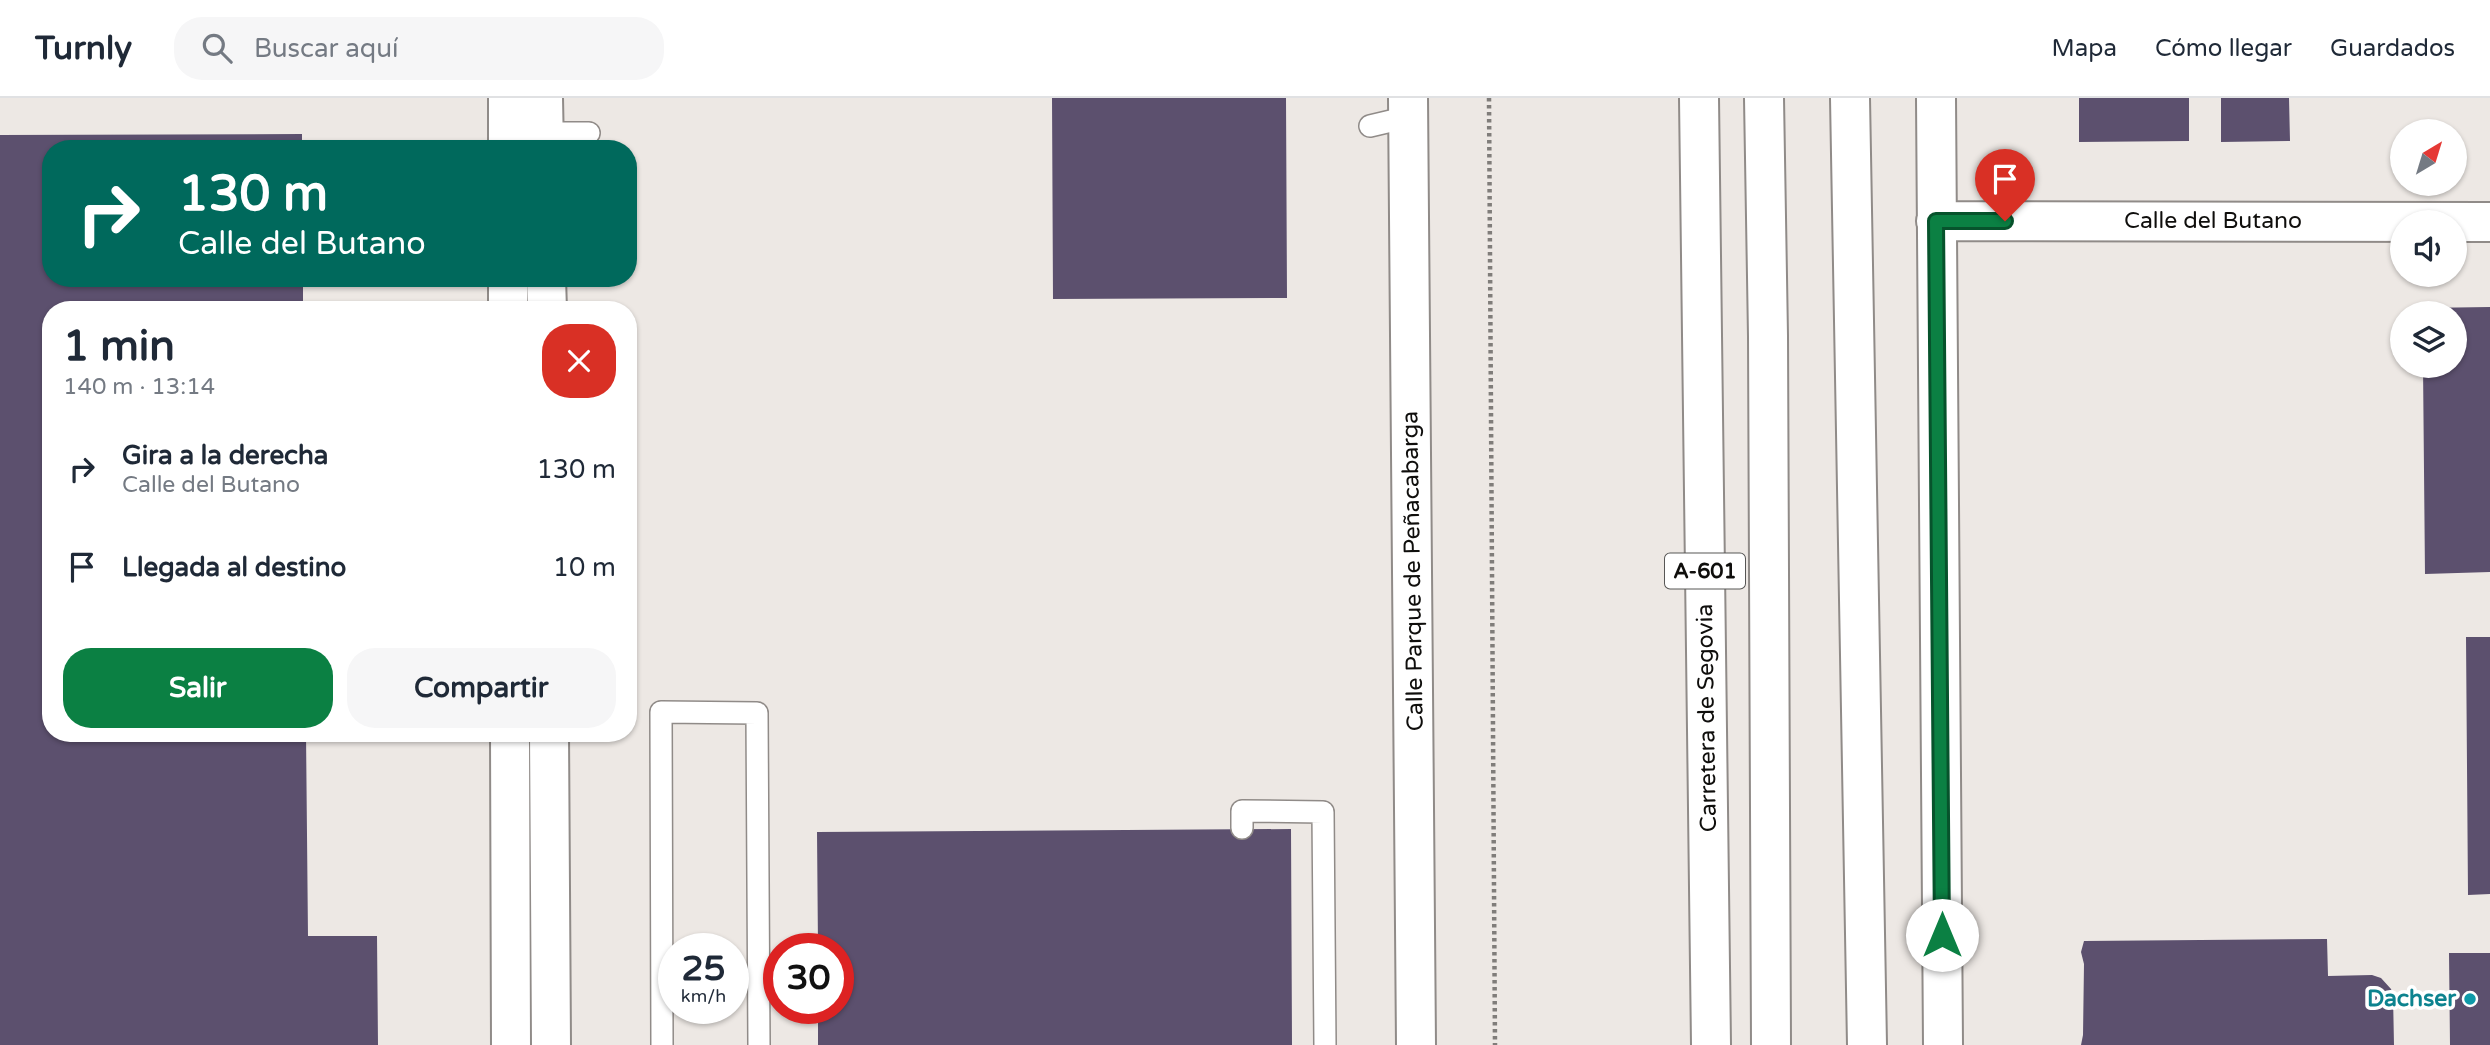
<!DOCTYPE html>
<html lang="es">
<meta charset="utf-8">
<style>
:root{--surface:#fff;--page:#f6f6f7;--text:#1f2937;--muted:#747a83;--line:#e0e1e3;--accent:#0b8043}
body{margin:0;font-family:"Varela Round",sans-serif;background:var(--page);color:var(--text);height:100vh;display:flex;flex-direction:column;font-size:26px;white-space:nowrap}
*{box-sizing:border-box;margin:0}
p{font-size:23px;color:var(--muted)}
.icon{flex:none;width:38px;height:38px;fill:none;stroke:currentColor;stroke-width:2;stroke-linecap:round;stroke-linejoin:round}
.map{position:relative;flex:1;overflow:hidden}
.drawer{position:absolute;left:42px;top:203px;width:595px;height:441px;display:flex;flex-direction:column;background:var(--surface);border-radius:28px;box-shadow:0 2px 5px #0004}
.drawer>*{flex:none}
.guide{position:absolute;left:42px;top:42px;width:595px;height:147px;border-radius:28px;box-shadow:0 2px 5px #0004;background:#00695c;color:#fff;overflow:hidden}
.needle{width:46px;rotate:38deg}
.buttons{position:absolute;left:2390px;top:21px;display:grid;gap:14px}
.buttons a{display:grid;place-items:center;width:77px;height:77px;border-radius:50%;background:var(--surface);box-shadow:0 2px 5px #0004;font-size:35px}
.speed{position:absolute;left:658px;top:835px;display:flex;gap:14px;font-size:35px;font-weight:700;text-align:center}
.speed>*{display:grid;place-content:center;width:91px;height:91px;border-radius:50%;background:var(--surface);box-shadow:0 2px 5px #0004;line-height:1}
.speed small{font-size:18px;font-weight:400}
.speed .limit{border:10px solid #d22;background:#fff;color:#111}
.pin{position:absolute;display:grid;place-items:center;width:60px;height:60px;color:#fff;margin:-72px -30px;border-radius:50% 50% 50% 0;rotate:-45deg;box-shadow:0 0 7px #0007}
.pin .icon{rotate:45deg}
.me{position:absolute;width:77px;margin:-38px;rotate:0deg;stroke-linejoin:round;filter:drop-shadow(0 0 5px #0008)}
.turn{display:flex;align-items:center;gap:24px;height:147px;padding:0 21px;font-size:32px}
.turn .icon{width:91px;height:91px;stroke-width:2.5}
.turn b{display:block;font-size:49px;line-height:60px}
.round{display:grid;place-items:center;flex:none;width:74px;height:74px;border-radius:28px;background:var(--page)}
.summary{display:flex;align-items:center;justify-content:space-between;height:119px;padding:0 21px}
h1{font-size:42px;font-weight:800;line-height:52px}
.button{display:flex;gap:14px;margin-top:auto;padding:14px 21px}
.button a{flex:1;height:80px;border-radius:28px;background:var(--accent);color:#fff;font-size:28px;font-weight:800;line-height:80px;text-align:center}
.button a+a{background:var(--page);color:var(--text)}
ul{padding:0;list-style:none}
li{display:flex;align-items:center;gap:21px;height:98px;padding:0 21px}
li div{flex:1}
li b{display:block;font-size:26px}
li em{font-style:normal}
header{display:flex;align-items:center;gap:42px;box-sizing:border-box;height:98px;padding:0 35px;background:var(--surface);border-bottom:2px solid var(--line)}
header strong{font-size:33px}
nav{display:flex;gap:38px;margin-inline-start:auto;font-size:24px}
.search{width:490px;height:63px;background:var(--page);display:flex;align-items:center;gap:18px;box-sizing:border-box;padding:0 24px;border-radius:28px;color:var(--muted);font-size:26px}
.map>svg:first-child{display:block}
.building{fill:#5c506e}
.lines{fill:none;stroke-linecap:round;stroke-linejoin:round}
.service-casing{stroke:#908b88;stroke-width:24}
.minor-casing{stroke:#908b88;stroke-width:42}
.motorway-casing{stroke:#908b88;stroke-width:42}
.path{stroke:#807d7a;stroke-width:4.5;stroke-dasharray:3.5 3.5;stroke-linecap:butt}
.service{stroke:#fff;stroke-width:21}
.minor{stroke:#fff;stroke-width:38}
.motorway{stroke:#fff;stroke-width:38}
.route-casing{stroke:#07532c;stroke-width:18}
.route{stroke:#0b8043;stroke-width:12}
.culture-dot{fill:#0f9aa8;stroke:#fff;stroke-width:2.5}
.labels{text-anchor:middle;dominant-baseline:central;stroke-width:7;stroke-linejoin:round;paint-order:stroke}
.shield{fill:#fff;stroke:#575655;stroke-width:2}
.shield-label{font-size:21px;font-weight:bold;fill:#0f0e0c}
.street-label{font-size:23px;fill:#0f0e0c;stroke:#fff}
.culture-label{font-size:23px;font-weight:bold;fill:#0d838f;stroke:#fff;text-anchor:end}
</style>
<header>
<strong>Turnly</strong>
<div class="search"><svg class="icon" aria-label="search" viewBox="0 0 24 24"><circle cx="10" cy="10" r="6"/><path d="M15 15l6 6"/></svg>Buscar aquí</div>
<nav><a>Mapa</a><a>Cómo llegar</a><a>Guardados</a></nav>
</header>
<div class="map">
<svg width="2490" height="947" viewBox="0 0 2490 947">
<rect width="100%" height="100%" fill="#ede8e4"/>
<path class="building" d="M1052,0H1286L1287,200L1053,201Z
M2079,0H2189V43L2079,44Z
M2221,0H2289L2290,43L2221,44Z
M302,36V51H51V180H303V212H51V635H306L308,838H377L378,947H0V37Z
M2490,209V474L2425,476L2423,268H2455V215H2422V210Z
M2466,539H2490V796L2468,797Z
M1291,731L1292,947H818V910H838V850H818L817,734Z
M2327,841L2328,878L2372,877L2381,880L2391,891L2393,897L2394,947H2081L2083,937L2084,866L2081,854L2084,843Z
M2449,855H2490V947H2450Z"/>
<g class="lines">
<defs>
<path id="service" d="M1370,28L1408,19
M544,35H589
M1242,730V713L1323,714L1325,947
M662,947L661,614L757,615L759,947"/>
<path id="minor" d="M543,0L544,51
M1408,0L1416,947
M1850,0L1867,947
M1936,0L1943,947
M508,51V0
M1936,123L2490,124
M546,180L547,212
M508,212V180
M510,635L511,947
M549,635L551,947"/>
<path id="motorway" d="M1699,0L1711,947
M1764,0L1768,238L1771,947"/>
</defs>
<use href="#service" class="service-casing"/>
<use href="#minor" class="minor-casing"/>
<use href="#motorway" class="motorway-casing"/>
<path class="path" d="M1489,0L1495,947"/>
<use href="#service" class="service"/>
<use href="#minor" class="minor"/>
<use href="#motorway" class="motorway"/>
</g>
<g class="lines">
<defs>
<path id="route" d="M1942,837L1936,123H2005"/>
</defs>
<use href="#route" class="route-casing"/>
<use href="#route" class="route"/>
</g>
<circle class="culture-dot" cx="2470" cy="901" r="7"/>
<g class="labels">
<rect class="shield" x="1665" y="455.5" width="80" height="35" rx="5"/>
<g class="shield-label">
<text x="1705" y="473">A-601</text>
</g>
<g class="street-label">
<text x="2213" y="123">Calle del Butano</text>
<text transform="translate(1413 473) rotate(-91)">Calle Parque de Peñacabarga</text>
<text transform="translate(1707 620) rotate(-91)">Carretera de Segovia</text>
</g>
<g class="culture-label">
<text x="2456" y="901">Dachser</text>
</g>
</g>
</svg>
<div class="buttons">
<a><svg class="needle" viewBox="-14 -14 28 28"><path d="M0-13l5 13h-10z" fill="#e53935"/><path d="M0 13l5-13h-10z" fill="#747a83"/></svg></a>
<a><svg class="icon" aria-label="sound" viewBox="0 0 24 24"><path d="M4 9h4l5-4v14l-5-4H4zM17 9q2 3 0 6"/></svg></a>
<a><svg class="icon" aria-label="layers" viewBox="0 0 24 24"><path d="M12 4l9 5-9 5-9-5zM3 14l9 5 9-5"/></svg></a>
</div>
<div class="speed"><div>25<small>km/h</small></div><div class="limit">30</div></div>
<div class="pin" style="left:2005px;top:123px;background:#d93025"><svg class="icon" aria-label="arrive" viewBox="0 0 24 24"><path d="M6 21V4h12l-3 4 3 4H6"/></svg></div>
<svg class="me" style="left:1942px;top:837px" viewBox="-20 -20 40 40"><circle r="19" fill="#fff"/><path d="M0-13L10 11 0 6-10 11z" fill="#0b8043"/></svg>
<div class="guide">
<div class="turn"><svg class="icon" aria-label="right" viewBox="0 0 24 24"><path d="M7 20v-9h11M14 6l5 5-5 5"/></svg><div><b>130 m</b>Calle del Butano</div></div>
</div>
<section class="drawer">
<div class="summary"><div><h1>1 min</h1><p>140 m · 13:14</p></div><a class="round" style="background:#d93025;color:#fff"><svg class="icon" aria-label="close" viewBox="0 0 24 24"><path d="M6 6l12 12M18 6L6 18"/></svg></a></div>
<ul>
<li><svg class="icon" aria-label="right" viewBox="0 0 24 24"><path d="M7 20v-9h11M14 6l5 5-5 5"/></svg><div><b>Gira a la derecha</b><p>Calle del Butano</p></div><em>130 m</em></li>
<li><svg class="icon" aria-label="arrive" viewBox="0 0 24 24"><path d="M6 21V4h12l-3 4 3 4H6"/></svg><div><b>Llegada al destino</b></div><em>10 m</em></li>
</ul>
<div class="button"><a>Salir</a><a>Compartir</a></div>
</section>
</div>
